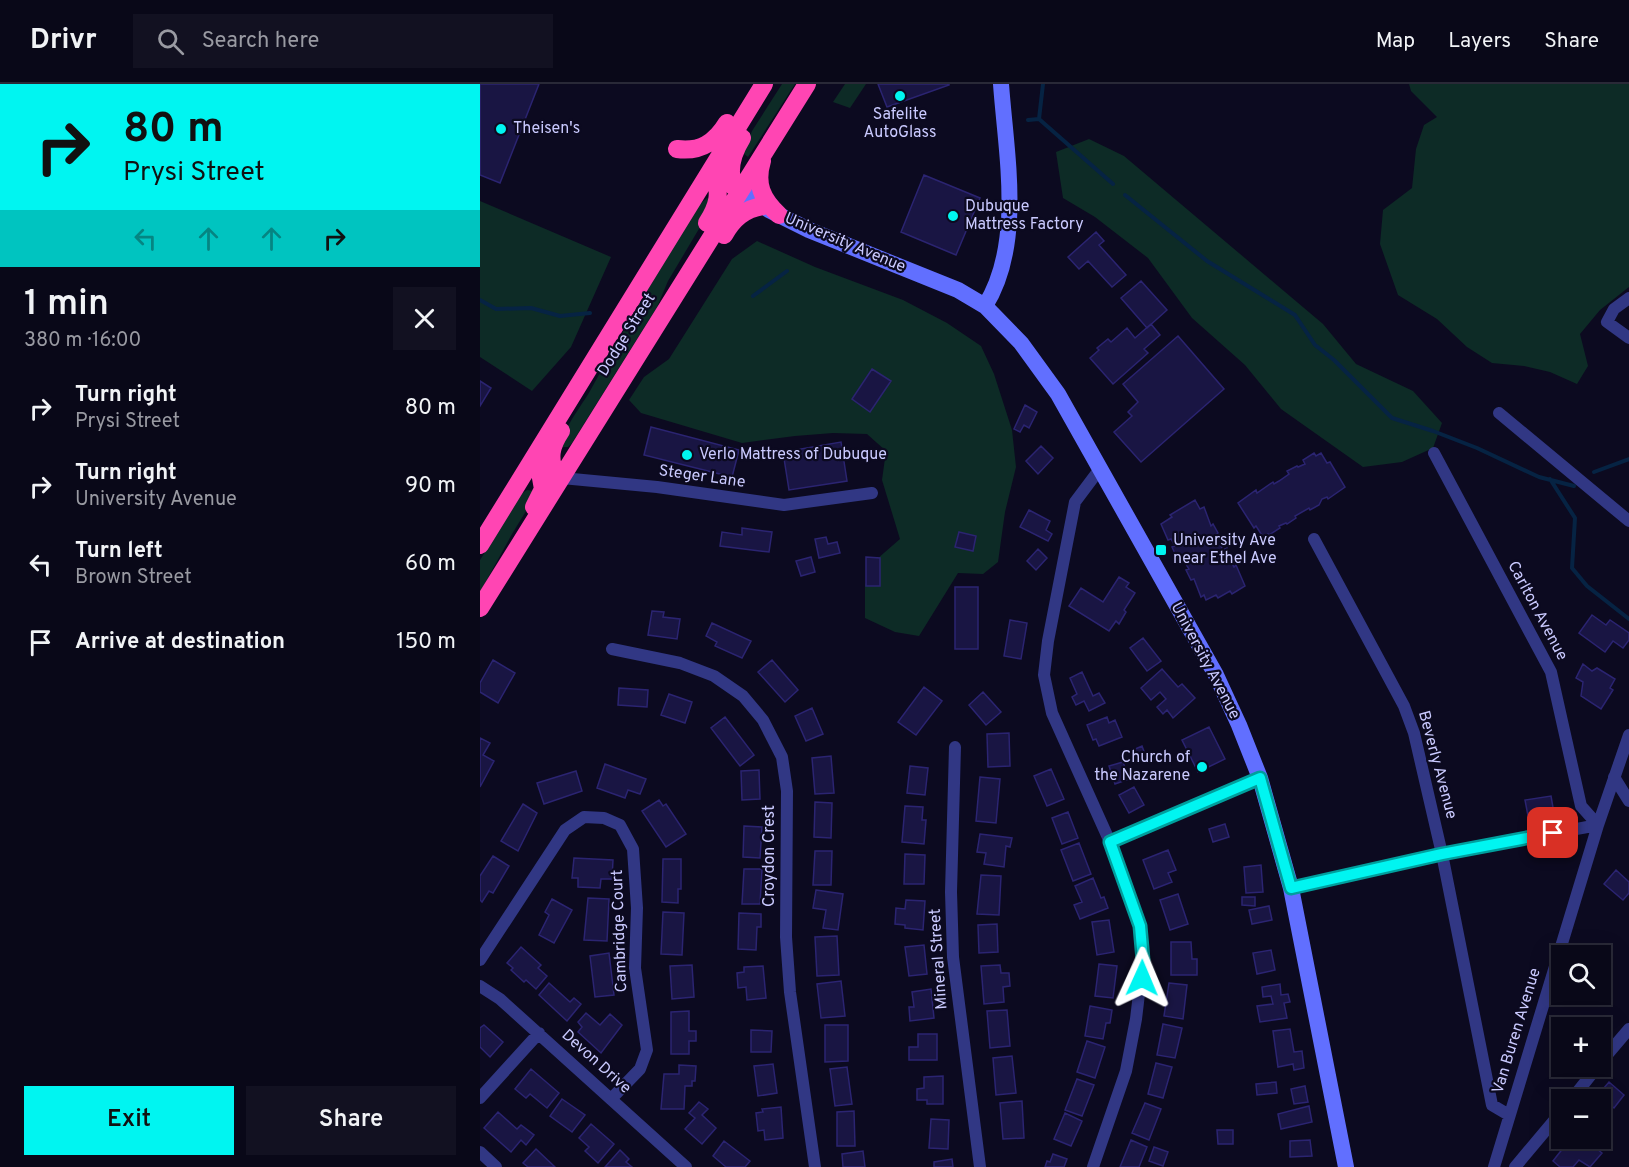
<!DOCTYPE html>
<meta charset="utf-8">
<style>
:root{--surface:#090818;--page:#121121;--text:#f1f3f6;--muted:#999aa2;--line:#292937;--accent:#00f5f1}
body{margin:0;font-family:Overpass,sans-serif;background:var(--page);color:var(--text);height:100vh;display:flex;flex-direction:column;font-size:22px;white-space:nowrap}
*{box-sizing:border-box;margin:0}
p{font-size:20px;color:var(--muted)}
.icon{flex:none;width:33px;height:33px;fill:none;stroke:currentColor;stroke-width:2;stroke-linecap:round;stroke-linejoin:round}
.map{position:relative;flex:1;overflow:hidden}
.details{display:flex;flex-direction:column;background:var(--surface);width:480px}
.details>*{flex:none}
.guide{background:#00f5f1;color:#111;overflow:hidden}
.fabs{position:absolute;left:1071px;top:861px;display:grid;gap:12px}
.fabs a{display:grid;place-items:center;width:60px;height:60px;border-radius:0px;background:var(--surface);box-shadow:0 6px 24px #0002,0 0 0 2px var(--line);font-size:30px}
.pin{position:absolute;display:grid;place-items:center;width:51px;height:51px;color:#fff;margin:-26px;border-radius:12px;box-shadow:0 3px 9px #0006}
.me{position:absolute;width:66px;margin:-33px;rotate:1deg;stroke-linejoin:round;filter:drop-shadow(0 0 4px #0008)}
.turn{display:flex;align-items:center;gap:21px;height:126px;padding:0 24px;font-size:27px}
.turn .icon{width:78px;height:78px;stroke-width:2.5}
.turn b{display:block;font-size:42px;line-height:51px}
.lanes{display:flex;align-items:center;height:57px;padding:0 24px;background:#0003;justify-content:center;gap:30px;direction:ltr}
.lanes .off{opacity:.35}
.round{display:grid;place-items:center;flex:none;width:63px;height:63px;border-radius:0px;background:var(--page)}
.overview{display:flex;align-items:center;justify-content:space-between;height:102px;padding:0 24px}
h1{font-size:36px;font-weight:600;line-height:45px}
.primary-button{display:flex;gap:12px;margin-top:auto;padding:12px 24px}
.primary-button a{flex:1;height:69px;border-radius:0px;background:var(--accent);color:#111;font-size:24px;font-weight:600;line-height:69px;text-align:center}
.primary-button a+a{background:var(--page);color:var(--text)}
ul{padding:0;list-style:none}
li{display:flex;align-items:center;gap:18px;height:78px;padding:0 24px}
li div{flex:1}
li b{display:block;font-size:22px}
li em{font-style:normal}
header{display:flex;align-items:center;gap:36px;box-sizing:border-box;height:84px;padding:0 30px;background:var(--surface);border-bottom:2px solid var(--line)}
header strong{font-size:28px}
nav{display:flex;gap:33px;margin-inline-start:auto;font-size:21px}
.search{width:420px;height:54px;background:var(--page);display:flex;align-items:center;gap:15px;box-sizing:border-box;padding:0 21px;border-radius:0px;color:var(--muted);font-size:22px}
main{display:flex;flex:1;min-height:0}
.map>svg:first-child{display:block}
.green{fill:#0d2b26}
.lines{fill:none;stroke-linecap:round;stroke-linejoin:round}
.stream{stroke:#062343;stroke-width:4}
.building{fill:#191543;stroke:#2b2471;stroke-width:1.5}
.street{stroke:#313784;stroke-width:12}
.secondary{stroke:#616fff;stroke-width:16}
.highway{stroke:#ff45b3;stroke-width:18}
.route-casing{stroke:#009f9d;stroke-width:15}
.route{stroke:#00f5f1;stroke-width:10}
.poi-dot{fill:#00f5f1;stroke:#0c0a20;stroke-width:2}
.labels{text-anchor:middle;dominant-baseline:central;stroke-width:4.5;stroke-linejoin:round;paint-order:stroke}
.poi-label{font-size:16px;fill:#cacaff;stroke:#0c0a20;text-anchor:start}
.street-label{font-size:16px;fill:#cacaff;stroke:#0c0a20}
</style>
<header>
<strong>Drivr</strong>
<div class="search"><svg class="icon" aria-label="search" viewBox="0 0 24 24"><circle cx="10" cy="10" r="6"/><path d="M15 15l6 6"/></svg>Search here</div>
<nav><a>Map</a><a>Layers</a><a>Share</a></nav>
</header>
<main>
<section class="details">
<div class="guide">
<div class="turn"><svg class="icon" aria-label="right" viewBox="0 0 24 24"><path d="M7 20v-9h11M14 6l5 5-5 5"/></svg><div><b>80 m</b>Prysi Street</div></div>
<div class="lanes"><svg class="icon off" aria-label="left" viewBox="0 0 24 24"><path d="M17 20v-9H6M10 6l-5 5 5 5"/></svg><svg class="icon off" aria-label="ahead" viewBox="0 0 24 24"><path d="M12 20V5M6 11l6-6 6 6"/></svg><svg class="icon off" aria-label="ahead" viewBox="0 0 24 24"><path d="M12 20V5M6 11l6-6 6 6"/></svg><svg class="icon" aria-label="right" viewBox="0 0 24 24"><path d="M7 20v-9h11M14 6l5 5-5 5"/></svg></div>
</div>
<div class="overview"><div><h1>1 min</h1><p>380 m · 16:00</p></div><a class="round"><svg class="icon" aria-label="close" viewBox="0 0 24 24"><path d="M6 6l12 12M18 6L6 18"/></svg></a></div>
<ul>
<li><svg class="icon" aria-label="right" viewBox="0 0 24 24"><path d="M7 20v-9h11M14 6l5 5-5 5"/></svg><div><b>Turn right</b><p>Prysi Street</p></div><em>80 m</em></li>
<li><svg class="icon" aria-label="right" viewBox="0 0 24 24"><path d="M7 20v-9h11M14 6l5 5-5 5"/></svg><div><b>Turn right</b><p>University Avenue</p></div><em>90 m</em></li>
<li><svg class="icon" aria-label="left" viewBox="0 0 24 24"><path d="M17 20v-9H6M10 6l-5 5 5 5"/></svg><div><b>Turn left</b><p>Brown Street</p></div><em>60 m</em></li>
<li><svg class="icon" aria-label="arrive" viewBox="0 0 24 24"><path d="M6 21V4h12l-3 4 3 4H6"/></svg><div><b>Arrive at destination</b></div><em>150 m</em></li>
</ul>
<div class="primary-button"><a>Exit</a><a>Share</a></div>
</section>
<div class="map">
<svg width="1149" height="1083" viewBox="0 0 1149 1083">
<rect width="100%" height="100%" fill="#0c0a20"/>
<path class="green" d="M302,0H315L268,73L263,69L272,47Z
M365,0H386L370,24L353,18Z
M929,0H1149V203L1120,226L1100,250L1108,282L1097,300L1070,288L1044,282L1012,279L987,263L957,235L918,211L900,160L903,126L932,104L936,65L944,41L957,33L931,7Z
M609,55L644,72L843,240L876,280L933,307L962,339L953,364L922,378L883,383L801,325L765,281L712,234L668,174L615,133L583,114L576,68Z
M227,114L231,115L229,128L188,197L177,223L92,359L88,363H81C80,349 102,321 110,307C136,259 163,213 191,167C201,150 211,126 227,114Z
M0,117L131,173L91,263L52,307L0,273Z
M277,157L335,183L423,216L467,239L501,262L514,290L532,346L536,383L525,428L518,478L503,490L478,489L439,552L415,548L385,534V501L397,475L420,455L402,396L406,367L387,350L353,349L315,352L262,359L161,329L149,316L164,293L189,275L252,175Z
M47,406L54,407L51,419L32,450L0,508V476L41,410Z"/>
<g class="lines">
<path class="stream" d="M559,35L633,100
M559,35L563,0
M548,36L559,35
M645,111L727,177L815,231L835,261L854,276L912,334L953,347L997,364L1059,393L1094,402
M273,212L307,187
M0,216L16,225L51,224L80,232L110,229
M1114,388L1149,375
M1070,395L1095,434L1092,484L1107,502L1149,535"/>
</g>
<path class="building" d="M0,0H59L20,99L0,91Z
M398,0H469V1L407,23Z
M444,91L500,114L476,171L421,148Z
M616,148L624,157L619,161L646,191L632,203L608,177L599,185L588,173Z
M661,197L687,226L667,244L641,214Z
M671,240L680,251L664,265L668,269L633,300L610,274L619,266L617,264L628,255L631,258L647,244L655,254Z
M698,252L744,305L661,378L634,348L652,332L648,328L658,318L643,300Z
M392,285L411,297L390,328L372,315Z
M0,297L11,304L0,322Z
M545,321L557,328L549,344L544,341L540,348L534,345Z
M171,343L259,366L252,393L164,371Z
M361,358L367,397L309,406L303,368Z
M561,362L573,374L558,390L546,377Z
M834,369L836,372L841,369L847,379L850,378L865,403L848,415L847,413L842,415L839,421L830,426L829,424L815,432L816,434L807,440L806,439L799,442L800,444L789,451L788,450L783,453L776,442L774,444L758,419L776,406L777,409L793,398L794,400L799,397L809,390L807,387L817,382L818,383L825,380L823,376Z
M715,416L720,425L724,423L731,442L733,440L738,449L735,451L743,466L747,464L751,473L749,475L754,483L756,481L765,502L752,510L750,507L738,514L736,511L726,516L724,511L721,513L714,495L711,496L706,486L709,485L701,472L697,474L692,463L695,462L691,455L688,456L681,440L692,433L690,431Z
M549,426L570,437L566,446L572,450L568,457L540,443Z
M262,444L292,448L289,468L240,462L242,448L262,451Z
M479,448L496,452L493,467L475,463Z
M346,453L348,460L357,458L360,469L339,474L335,455Z
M558,465L567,474L556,486L547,477Z
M331,473L335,488L321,492L316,477Z
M386,473L400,474V502H386Z
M639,493L649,499L646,503L655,509L644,526L646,528L639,540L636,537L629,547L589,522L601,504L623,518Z
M475,503H498V565H475Z
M172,527L184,528L183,533L200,535L197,555L168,551Z
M1112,531L1126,541L1130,536L1149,549V556L1143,564L1133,557L1125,568L1099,549Z
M530,536L547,539L541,575L524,572Z
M232,539L271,557L262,574L235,562L237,558L226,552Z
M663,554L681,577L667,587L650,564Z
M13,576L35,589L18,619L0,608V599Z
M292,576L318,606L305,618L278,588Z
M1103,580L1112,587L1117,584L1135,595L1130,604L1133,606L1121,625L1101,612L1103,598L1096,594Z
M682,585L698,603L702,600L715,614L693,634L687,626L683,630L677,623L686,615L680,608L671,616L661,604Z
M602,588L613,612L619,609L625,619L609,627L604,617L596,621L592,613L597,610L590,594Z
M444,603L462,617L436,651L418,638Z
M139,604L168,606L167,623L138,621Z
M503,608L521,628L506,641L489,621Z
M189,610L212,618L205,639L181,631Z
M332,624L343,650L326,657L315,632Z
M245,633L274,671L260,682L231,644Z
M627,633L629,639L635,636L642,653L619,662L616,655L613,656L607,641Z
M729,643L745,675L718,688L702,656Z
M529,649L530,682L508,683L507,650Z
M0,654L10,659L3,671L14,677L0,703Z
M662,662L665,670L654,675L651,667Z
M351,672L354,709L335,710L332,674Z
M643,678L649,695L635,700L629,682Z
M125,680L166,695L160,710L148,706L145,714L117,704Z
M430,682L448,684L445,711L427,709Z
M571,685L584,715L567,722L554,692Z
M279,686L280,715L262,716L261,687Z
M96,687L102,707L64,720L57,699Z
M500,693L520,695L516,739L496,737Z
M654,703L664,721L649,729L639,711Z
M1071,712L1075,735L1061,738L1060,730L1048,732L1045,716Z
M179,716L183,722L186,720L206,750L186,763L162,727Z
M335,718L352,719L351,754L334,753Z
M43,720L57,729L38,767L21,757Z
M425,722L443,723L442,736H446L444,760L422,758Z
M588,728L598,754L582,760L572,734Z
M745,740L749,753L733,758L729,745Z
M264,742L282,743L280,774L263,773Z
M500,750L532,754L530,763L526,762L524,783L504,780L506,769L497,768Z
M599,759L611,790L593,797L581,766Z
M688,766L696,786L688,789L692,798L674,805L663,776Z
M335,767H352L351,801H333Z
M425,770L445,771L444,800H424Z
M13,772L29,782L13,809L9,807L2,818L0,816V792Z
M94,774L133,776L132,795H121L120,804L98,803V794H92Z
M183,775H201V805H198V819L182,818Z
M781,781L783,808L766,809L764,783Z
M264,785H282L280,820H262Z
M1136,786L1149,798V809L1143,816L1124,800Z
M501,791L521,792L519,831L497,830Z
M613,794L621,814L624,813L628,824L600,835L594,821L602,818L595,802Z
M336,806L363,810L358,846L343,844L346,826L333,824Z
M698,810L708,840L690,846L680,816Z
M762,813H775V822L762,821Z
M108,814L129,815L127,857L104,856Z
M72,815L92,826L74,859L59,851L69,831L65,828Z
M426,816L445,817L443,846L425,844V841L415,840L416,824L425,825Z
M789,822L792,836L772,840L769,826Z
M183,828L204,829L202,871L181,870Z
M259,829L281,830V843H277L276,866L258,865Z
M629,836L634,868L617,871L612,838Z
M517,840L518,868L499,869L498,841Z
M357,852L359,891L337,892L335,853Z
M691,858H711L712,875H717V891H691Z
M444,861L447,890L429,892L425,863Z
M41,863L61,881L58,884L67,892L56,905L46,896L44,898L31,886L33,884L27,879Z
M791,866L795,886L777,890L773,869Z
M129,869L134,911L115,913L110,872Z
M619,880L637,882L633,914L615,912Z
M212,881L214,913L192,915L190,882Z
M520,881L521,889H529L530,902L523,903L524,918L504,920L501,882Z
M283,882L286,914L267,916L266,903L258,904L257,889L264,888V883Z
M361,897L365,932L341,934L337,900Z
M69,899L90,918L94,914L101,920L87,937L59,911Z
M689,899L707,901L703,935L684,932Z
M800,900L801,911L808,910L810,918L804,919L807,934L780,938L777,922L793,920L791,912L783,913L782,903Z
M451,905L454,934L430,937L429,923H434L432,908Z
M610,922L632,926L630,939H626L623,955L605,952Z
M527,926L530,962L510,964L507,927Z
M209,927V947H216V957H209V970H191V928Z
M106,929L120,941L130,930L142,941L121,969L98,948L102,943L98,938Z
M683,940L702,944L695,974L677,971Z
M4,941L23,958L10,973L0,963V944Z
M345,941H368V977L345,978Z
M810,945L814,968L822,967L824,984L814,986L813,980L798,983L793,947Z
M271,946L292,947L291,968H271Z
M438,950H457V976H429V963H438Z
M607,957L625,963L615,994L597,988Z
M532,972L536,1009L516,1011L513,974Z
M676,979L692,983L683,1014L668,1010Z
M293,980L297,1009L278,1012L274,982Z
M199,981L216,982L215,997H212V1002H205L204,1025H181L184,990H199Z
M367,983L372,1020L355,1022L350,985Z
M51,985L79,1009L67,1024L50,1010L46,1014L35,1005Z
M463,992V1020H447V1016H437V1005L444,1004V993Z
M597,995L614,1001L602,1032L585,1026Z
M796,998L797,1009L777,1011L776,1000Z
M1129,998L1144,1011L1134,1024L1118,1011Z
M825,1002L828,1018L814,1020L811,1005Z
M82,1015L105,1031L92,1048L70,1032Z
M542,1017L544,1054L523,1055L520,1019Z
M219,1018L228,1025L222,1031L236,1044L222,1060L205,1045L215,1034L209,1029Z
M665,1019L681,1025L669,1056L652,1049Z
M829,1022L832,1038L801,1045L798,1030Z
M301,1023L303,1054L285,1056L284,1046L278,1047L276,1029L283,1028L282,1025Z
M374,1027L375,1062H357V1028Z
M18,1028L37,1045L41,1041L54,1051L46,1061L41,1056L31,1068L4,1044Z
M585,1029L602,1037L591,1062L574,1055Z
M451,1035L469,1036L468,1065L449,1064Z
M111,1040L134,1060L118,1079L105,1067L109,1063L99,1054Z
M737,1046H753V1060H738Z
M1091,1054H1104L1122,1069L1110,1083L1099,1076L1093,1083H1080L1073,1077Z
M651,1056L667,1063L659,1083H640Z
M830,1056L832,1072L810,1073V1057Z
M244,1057L270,1077L265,1083H246L233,1072Z
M674,1063L688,1068L683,1082L669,1077Z
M56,1065L75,1083H48L43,1079Z
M140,1066L149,1075L146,1078L152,1083H125Z
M383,1067L385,1083H363L362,1070Z
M573,1070L587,1075L584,1083H565L567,1077L570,1078Z
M472,1075L473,1083H454V1078Z"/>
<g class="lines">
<path class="street" d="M1149,214L1134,225L1127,238L1149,254
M1019,329L1149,437
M954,369L1071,588L1101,722L1118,741
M76,391L82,394L177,403L304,421L392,409
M834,455L924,622L934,649L962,770L1012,1021L1029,1031
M132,565L200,579L234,592L263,612L283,636L302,673L307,707L306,853L310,908L335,1083
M475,663L471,808L473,873L500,1083
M1134,693L1149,717
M630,758L780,694
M811,804L962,770L1118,741
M0,876L85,746L104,733L124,734L140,741L153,765L157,824L155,884L167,966L160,985L132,1014
M0,902L20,915L206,1083
M1120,979L1149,945
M0,1014L59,949
M1091,1016L1118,982
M0,1068L16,1083
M613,1083L646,987L656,935L663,876L660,842L630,758L572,629L564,591L568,557L595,418L619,386
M1014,1083L1118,741L1149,651
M1035,1083L1082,1027"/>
<path class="secondary" d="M249,100L289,126L329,146L478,206L505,222L541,259L578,310L736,591L759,641L780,694L811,804L866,1083
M505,222C544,160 526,70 521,0"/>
<path class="highway" d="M197,65C220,68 235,59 247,39
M282,77C275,100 282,115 299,131
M254,103C247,86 252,70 262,54
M227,139C238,122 241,110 234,89
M244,151C253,135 264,125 283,122
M76,391C68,374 71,362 81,347
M54,423L63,405L59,383
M0,461L284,0
M0,524L327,0"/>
</g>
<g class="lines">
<defs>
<path id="route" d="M662,894L663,876L660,842L630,758L780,694L811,804L962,770L1073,749"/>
</defs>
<use href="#route" class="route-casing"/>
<use href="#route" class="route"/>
</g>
<g class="poi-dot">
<circle cx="420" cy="12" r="6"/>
<circle cx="21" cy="45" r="6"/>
<circle cx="473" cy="132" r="6"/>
<circle cx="207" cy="371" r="6"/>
<rect x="675" y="460" width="12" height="12" rx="3"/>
<circle cx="722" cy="683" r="6"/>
</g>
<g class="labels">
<g class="poi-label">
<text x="420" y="31" text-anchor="middle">Safelite<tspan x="420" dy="18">AutoGlass</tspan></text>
<text x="33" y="45">Theisen's</text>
<text x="485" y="123">Dubuque<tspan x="485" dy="18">Mattress Factory</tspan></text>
<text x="219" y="371">Verlo Mattress of Dubuque</text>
<text x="693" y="457">University Ave<tspan x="693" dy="18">near Ethel Ave</tspan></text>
<text x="710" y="674" text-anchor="end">Church of<tspan x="710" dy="18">the Nazarene</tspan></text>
</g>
<g class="street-label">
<text transform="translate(365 159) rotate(23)">University Avenue</text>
<text transform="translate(147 251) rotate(-58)">Dodge Street</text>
<text transform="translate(222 393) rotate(8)">Steger Lane</text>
<text transform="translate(1057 527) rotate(62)">Carlton Avenue</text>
<text transform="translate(725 577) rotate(62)">University Avenue</text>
<text transform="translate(957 681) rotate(75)">Beverly Avenue</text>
<text transform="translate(290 772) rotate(-90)">Croydon Crest</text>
<text transform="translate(140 847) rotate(-92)">Cambridge Court</text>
<text transform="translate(459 875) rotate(-94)">Mineral Street</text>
<text transform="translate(1037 947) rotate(-73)">Van Buren Avenue</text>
<text transform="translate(116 978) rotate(42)">Devon Drive</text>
</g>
</g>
</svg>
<div class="fabs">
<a><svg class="icon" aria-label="search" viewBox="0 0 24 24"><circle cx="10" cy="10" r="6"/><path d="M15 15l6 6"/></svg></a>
<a>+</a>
<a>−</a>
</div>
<div class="pin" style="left:1073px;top:749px;background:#d93025"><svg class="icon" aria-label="arrive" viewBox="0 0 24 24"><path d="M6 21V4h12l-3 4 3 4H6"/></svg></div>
<svg class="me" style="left:662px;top:894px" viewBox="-20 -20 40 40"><path d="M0-17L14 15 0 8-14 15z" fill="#00f5f1" stroke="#fff" stroke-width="4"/></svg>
</div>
</main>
